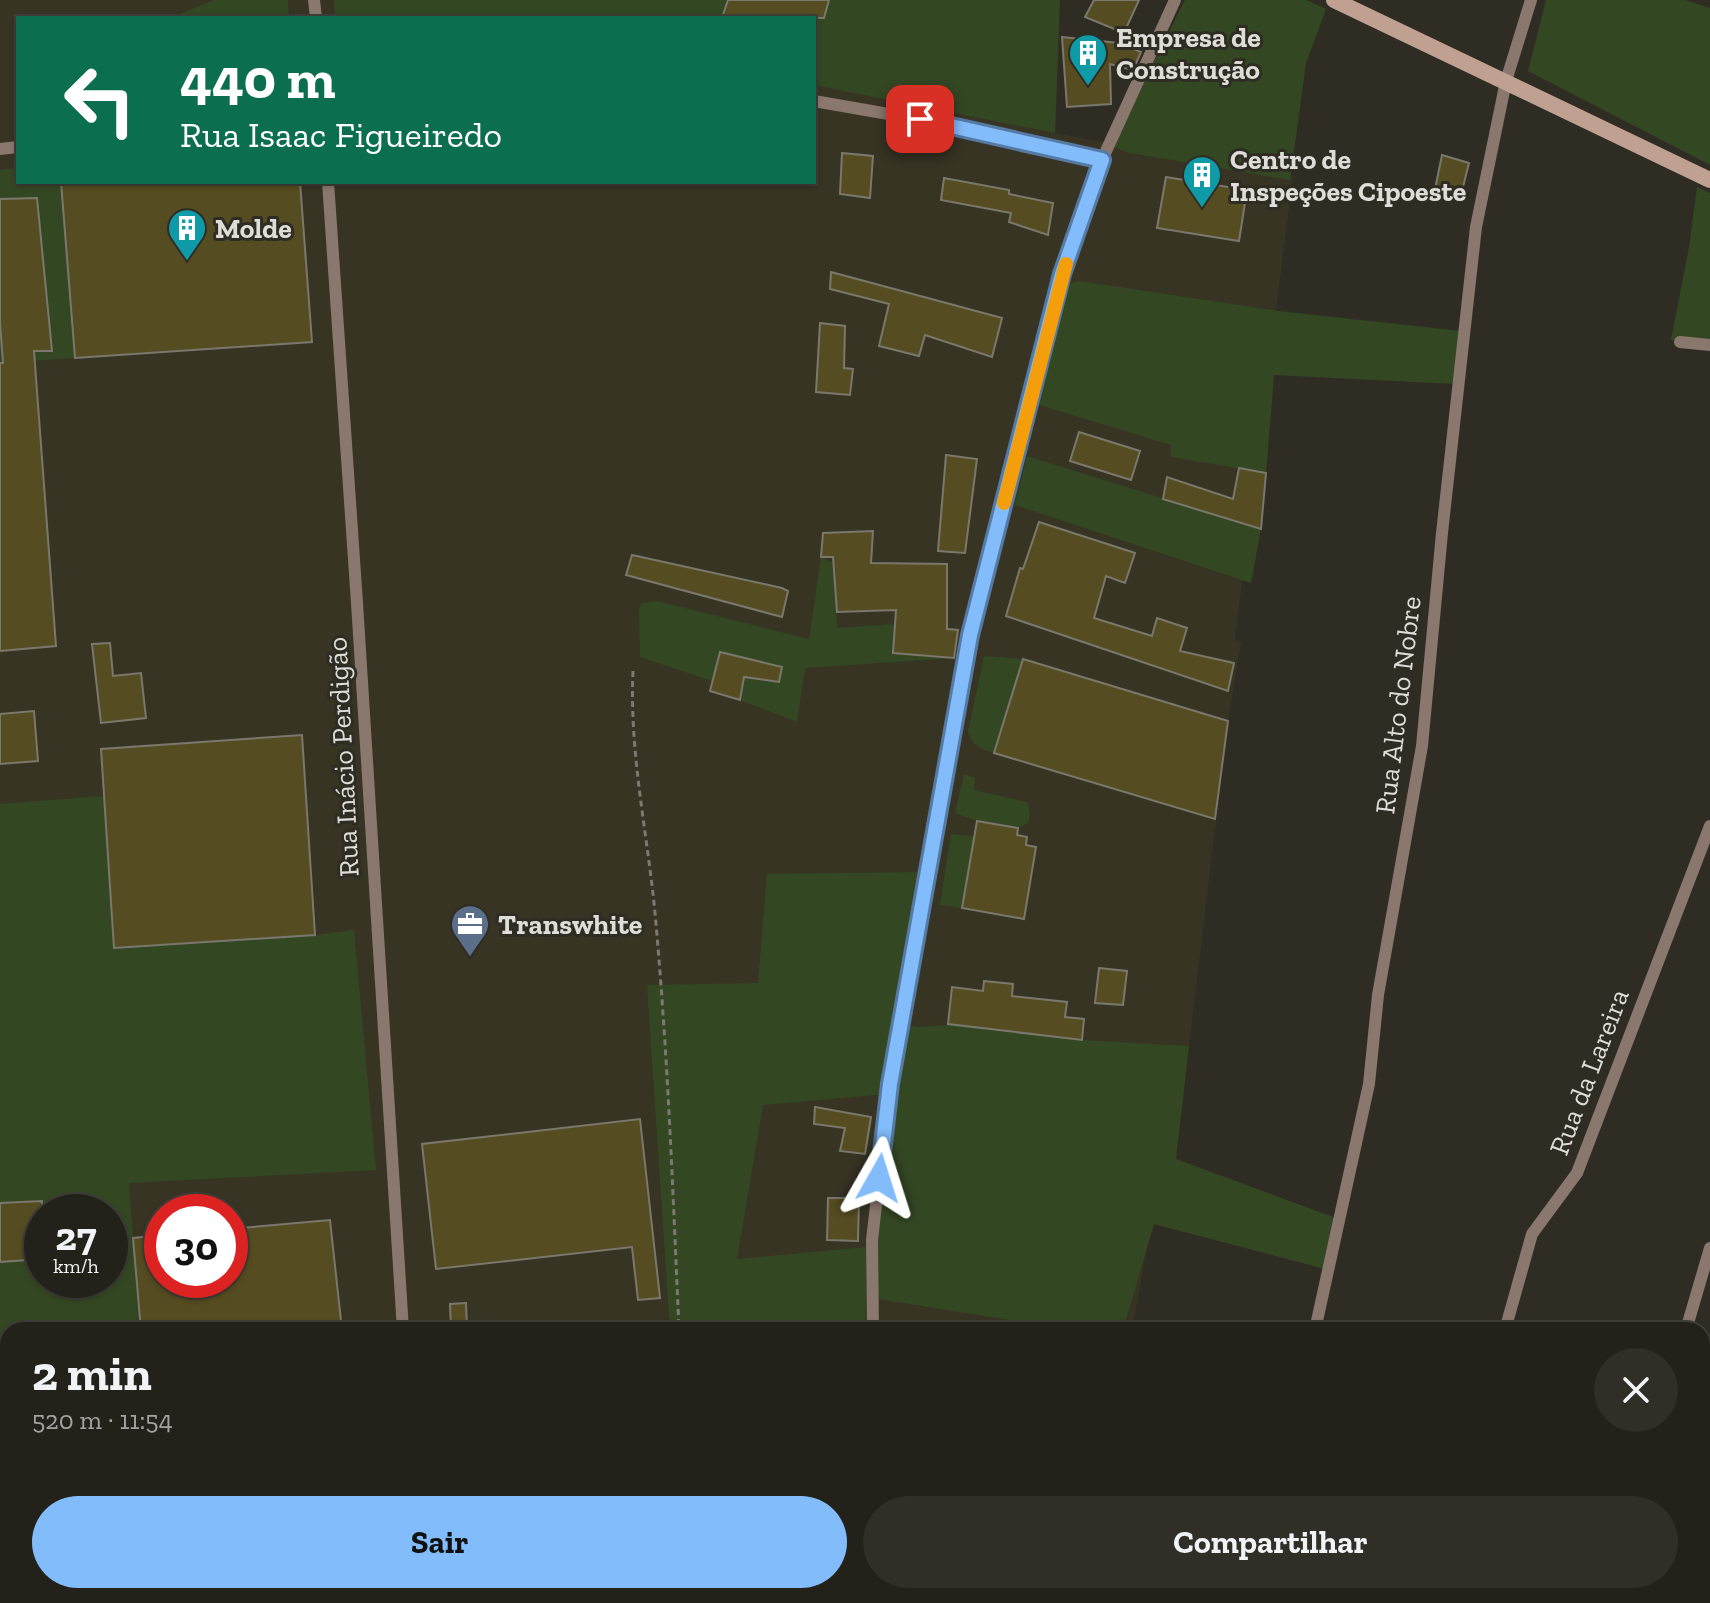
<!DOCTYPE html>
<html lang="pt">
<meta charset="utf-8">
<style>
:root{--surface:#23221a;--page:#2f2f27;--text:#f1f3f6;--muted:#a3a4a2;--line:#403f39;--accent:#83bcfb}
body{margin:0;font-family:"Zilla Slab",serif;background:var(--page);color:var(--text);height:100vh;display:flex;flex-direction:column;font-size:30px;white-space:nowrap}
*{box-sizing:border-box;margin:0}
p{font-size:26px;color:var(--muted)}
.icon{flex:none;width:44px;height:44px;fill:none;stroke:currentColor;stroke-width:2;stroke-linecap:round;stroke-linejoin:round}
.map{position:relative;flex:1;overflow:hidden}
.sheet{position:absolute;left:0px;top:1322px;width:1710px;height:282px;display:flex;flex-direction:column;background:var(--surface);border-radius:24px 24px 0 0;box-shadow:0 2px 6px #0004,0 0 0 2px var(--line)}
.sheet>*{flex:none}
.guide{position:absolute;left:16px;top:16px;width:800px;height:168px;border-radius:0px;box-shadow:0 2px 6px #0004,0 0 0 2px var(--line);background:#0b6e4f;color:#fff;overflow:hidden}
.speed{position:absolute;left:24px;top:1194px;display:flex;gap:16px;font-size:40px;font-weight:700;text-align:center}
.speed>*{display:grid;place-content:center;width:104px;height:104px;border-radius:50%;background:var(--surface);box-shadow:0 2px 6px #0004,0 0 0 2px var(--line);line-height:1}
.speed small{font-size:20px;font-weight:400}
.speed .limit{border:12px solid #d22;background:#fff;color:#111}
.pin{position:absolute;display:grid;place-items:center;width:68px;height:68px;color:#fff;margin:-34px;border-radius:16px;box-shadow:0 4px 12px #0006}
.me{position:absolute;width:88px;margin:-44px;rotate:6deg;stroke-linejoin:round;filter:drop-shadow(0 0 6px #0008)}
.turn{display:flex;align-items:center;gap:28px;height:168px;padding:0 32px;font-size:36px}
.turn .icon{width:104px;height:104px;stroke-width:2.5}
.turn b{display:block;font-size:56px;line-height:68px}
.round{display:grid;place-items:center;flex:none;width:84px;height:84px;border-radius:42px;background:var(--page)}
.head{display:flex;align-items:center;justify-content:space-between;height:136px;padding:0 32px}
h1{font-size:48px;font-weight:800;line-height:60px}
.button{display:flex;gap:16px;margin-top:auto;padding:16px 32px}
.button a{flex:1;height:92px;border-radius:48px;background:var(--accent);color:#111;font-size:32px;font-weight:800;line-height:92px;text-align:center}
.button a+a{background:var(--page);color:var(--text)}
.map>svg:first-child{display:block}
.built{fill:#373424;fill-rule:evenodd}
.green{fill:#344723;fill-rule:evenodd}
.building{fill:#564c21;stroke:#7a786d;stroke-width:2}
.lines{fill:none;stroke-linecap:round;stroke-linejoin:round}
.path{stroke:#7b7971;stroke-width:3;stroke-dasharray:6 4;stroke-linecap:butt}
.minor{stroke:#8a776d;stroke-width:12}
.secondary{stroke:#c0a191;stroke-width:16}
.route-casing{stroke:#557aa3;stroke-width:20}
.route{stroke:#83bcfb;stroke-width:14}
.slow{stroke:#f59e0b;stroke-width:14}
.labels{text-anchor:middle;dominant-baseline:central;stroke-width:6;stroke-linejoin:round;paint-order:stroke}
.poi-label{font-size:28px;font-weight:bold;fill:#deddd7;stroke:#2f2d23;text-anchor:start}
.street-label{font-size:28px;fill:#deddd7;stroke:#2f2d23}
</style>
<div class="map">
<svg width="1710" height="1603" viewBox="0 0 1710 1603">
<rect width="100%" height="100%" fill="#2f2d23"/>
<path class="built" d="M0,0H1036L1054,133L1293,176L1235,639L1241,642L1228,721L1189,1046L1184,1047L1132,1330H8V1596H1039L1036,1603H0ZM18,18H814V182H18ZM42,1212H110V1280H42ZM162,1212H230V1280H162Z"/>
<path class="green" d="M214,0H288L289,18H170Z
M334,0H1060L1055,133L814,85V18H335Z
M1185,0H1306L1326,9L1306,63L1290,180L1125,152L1112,145Z
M1546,0H1685L1710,8V165L1528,71Z
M18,168V182H61L75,358L0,363V170Z
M1697,187L1710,193V344L1671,340L1689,247Z
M1079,281L1279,311L1461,331L1455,384L1274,375L1266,473L1171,457V445L1033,403L1064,286Z
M1027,456L1261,529L1251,583L1015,505Z
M821,557L833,563L837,628L895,624L893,653L954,658L805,668L797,722L740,700L744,677L779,682L781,667L720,652L712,681L640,657L639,609L642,603L657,601L809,639Z
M984,656L1023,659L994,753C980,749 974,747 968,732Z
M964,774L975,778L974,790L1027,802L1030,813L1028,823L1018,828L977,821L955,813Z
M104,796L114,948L315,935L354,930L376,1170L129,1183L140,1330H8V1411H0V804ZM42,1212H110V1280H42Z
M951,834L974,836L962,908L940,905Z
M915,872L923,874L886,1094L763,1105L737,1259L867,1247L865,1330H670L647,985L758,983L767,874Z
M903,1025L918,1027L948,1025L1082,1040L1189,1046L1176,1159L1336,1218L1325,1269L1154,1224L1123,1330H1073L872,1298L874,1240Z
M41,1596H111L112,1603H42Z
M449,1596H1237L1235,1603H450Z"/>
<path class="building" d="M728,0H829L824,18H722Z
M1094,0H1139L1124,33L1085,17Z
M1062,37L1119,43L1141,52L1133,70L1110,64L1111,104L1067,107Z
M842,153L873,156L870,198L840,194Z
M1442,155L1469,163L1461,195L1435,189Z
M1166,177L1247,190L1239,241L1157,228Z
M944,178L1009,190V194L1053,203L1048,235L1009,222L1011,213L941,200Z
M61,182H300L312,342L75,358Z
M37,198L52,351H34L56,646L0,651V363H3L0,323V199Z
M831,272L1002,318L992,357L925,335L919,356L879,346L889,304L830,289Z
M820,323L845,326L844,368L853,369L850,395L816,392Z
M1079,432L1140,451L1131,480L1070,461Z
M946,455L977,459L965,553L938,551Z
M1239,468L1266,473L1261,529L1163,499L1167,477L1233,499Z
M1039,522L1135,553L1125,583L1106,576L1094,618L1152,636L1157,618L1187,628L1180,651L1234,663L1228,691L1006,616L1020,568L1023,569Z
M873,531L871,563L947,564V629L958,630L954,658L893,653L896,610L837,612L833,557H821L823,533Z
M632,555L782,588L788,591L782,617L626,575Z
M110,643L113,676L141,673L146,718L101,723L92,644Z
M720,652L782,667L779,682L744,677L740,700L710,691Z
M1023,659L1228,721L1215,819L994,753Z
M34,711L38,761L0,764V714Z
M302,735L315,935L114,948L101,749Z
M977,821L1018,828L1017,835L1027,837L1026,845L1036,847L1024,919L962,908Z
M1099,968L1127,971L1123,1005L1095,1003Z
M984,981L1013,984L1012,996L1067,1002L1065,1017L1084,1019L1082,1040L948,1024L952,987L983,991Z
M815,1107L871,1117L865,1154L840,1151L845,1128L814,1124Z
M640,1119L660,1298L638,1300L632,1247L436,1269L422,1144Z
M828,1198H859L858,1241L827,1240Z
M42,1201V1259L0,1262V1203Z
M330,1220L342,1330H141L133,1238L162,1235V1280H230V1229Z
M466,1303L467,1330H451L450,1304Z"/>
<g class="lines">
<path class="path" d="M633,671C629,756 649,840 656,924C668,1059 673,1195 679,1330
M701,1596L702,1603"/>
<path class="minor" d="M314,0L316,18
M814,101L940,123L1102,160
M0,149L18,147
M328,182L357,603L403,1330
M1680,342L1710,345
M873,1330L872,1240L890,1084L970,635L1062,274L1102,160L1175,0
M1315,1330L1369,1084L1378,995L1422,746L1442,533L1476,227L1506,81L1531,0
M1505,1330L1532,1234L1577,1173L1710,826
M1686,1330L1710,1248
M417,1596L418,1603
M786,1603L790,1596
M1238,1603L1240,1596
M1431,1603L1432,1596
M1614,1603L1616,1596"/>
<path class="secondary" d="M1334,0L1710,180"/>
</g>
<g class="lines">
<defs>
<path id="route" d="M879,1178L890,1084L970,635L1062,274L1102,160L920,119"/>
</defs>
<use href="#route" class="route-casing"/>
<use href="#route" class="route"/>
<path class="slow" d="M1004,503L1066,264"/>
</g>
<defs>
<symbol id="building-pin" viewBox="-11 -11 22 30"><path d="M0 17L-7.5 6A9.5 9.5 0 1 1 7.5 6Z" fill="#0f9aa8" stroke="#2f2d23"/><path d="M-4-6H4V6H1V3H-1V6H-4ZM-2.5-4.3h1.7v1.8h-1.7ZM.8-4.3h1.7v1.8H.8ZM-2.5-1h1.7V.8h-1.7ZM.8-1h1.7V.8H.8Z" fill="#fff"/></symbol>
<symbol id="office-pin" viewBox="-11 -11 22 30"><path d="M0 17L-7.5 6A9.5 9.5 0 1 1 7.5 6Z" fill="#5c6f8a" stroke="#2f2d23"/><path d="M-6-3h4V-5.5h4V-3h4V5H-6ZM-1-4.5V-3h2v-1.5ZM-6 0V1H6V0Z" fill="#fff"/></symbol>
</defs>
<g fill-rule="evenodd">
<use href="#building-pin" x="1066" y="31" width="44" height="60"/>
<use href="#building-pin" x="1180" y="153" width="44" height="60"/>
<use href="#building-pin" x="165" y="206" width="44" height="60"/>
<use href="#office-pin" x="448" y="902" width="44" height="60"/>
</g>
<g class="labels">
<g class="poi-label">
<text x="1116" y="37">Empresa de<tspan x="1116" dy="32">Construção</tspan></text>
<text x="1230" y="159">Centro de<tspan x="1230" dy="32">Inspeções Cipoeste</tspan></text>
<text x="215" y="228">Molde</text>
<text x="498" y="924">Transwhite</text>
</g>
<g class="street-label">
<text transform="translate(1398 705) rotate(-83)">Rua Alto do Nobre</text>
<text transform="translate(343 757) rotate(-93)">Rua Inácio Perdigão</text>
<text transform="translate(1589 1072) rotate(-69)">Rua da Lareira</text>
</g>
</g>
</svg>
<div class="speed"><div>27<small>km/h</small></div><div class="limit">30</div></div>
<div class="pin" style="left:920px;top:119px;background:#d93025"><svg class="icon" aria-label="arrive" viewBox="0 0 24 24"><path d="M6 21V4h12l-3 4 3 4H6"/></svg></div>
<svg class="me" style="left:879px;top:1178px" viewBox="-20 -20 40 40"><path d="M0-17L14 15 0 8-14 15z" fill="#83bcfb" stroke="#fff" stroke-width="4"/></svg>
<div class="guide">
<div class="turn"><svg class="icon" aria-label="left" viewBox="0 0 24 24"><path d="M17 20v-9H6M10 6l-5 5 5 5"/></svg><div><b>440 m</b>Rua Isaac Figueiredo</div></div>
</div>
<section class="sheet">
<div class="head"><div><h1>2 min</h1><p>520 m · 11:54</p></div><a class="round"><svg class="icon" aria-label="close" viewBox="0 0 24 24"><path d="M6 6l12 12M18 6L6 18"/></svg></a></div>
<div class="button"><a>Sair</a><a>Compartilhar</a></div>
</section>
</div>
